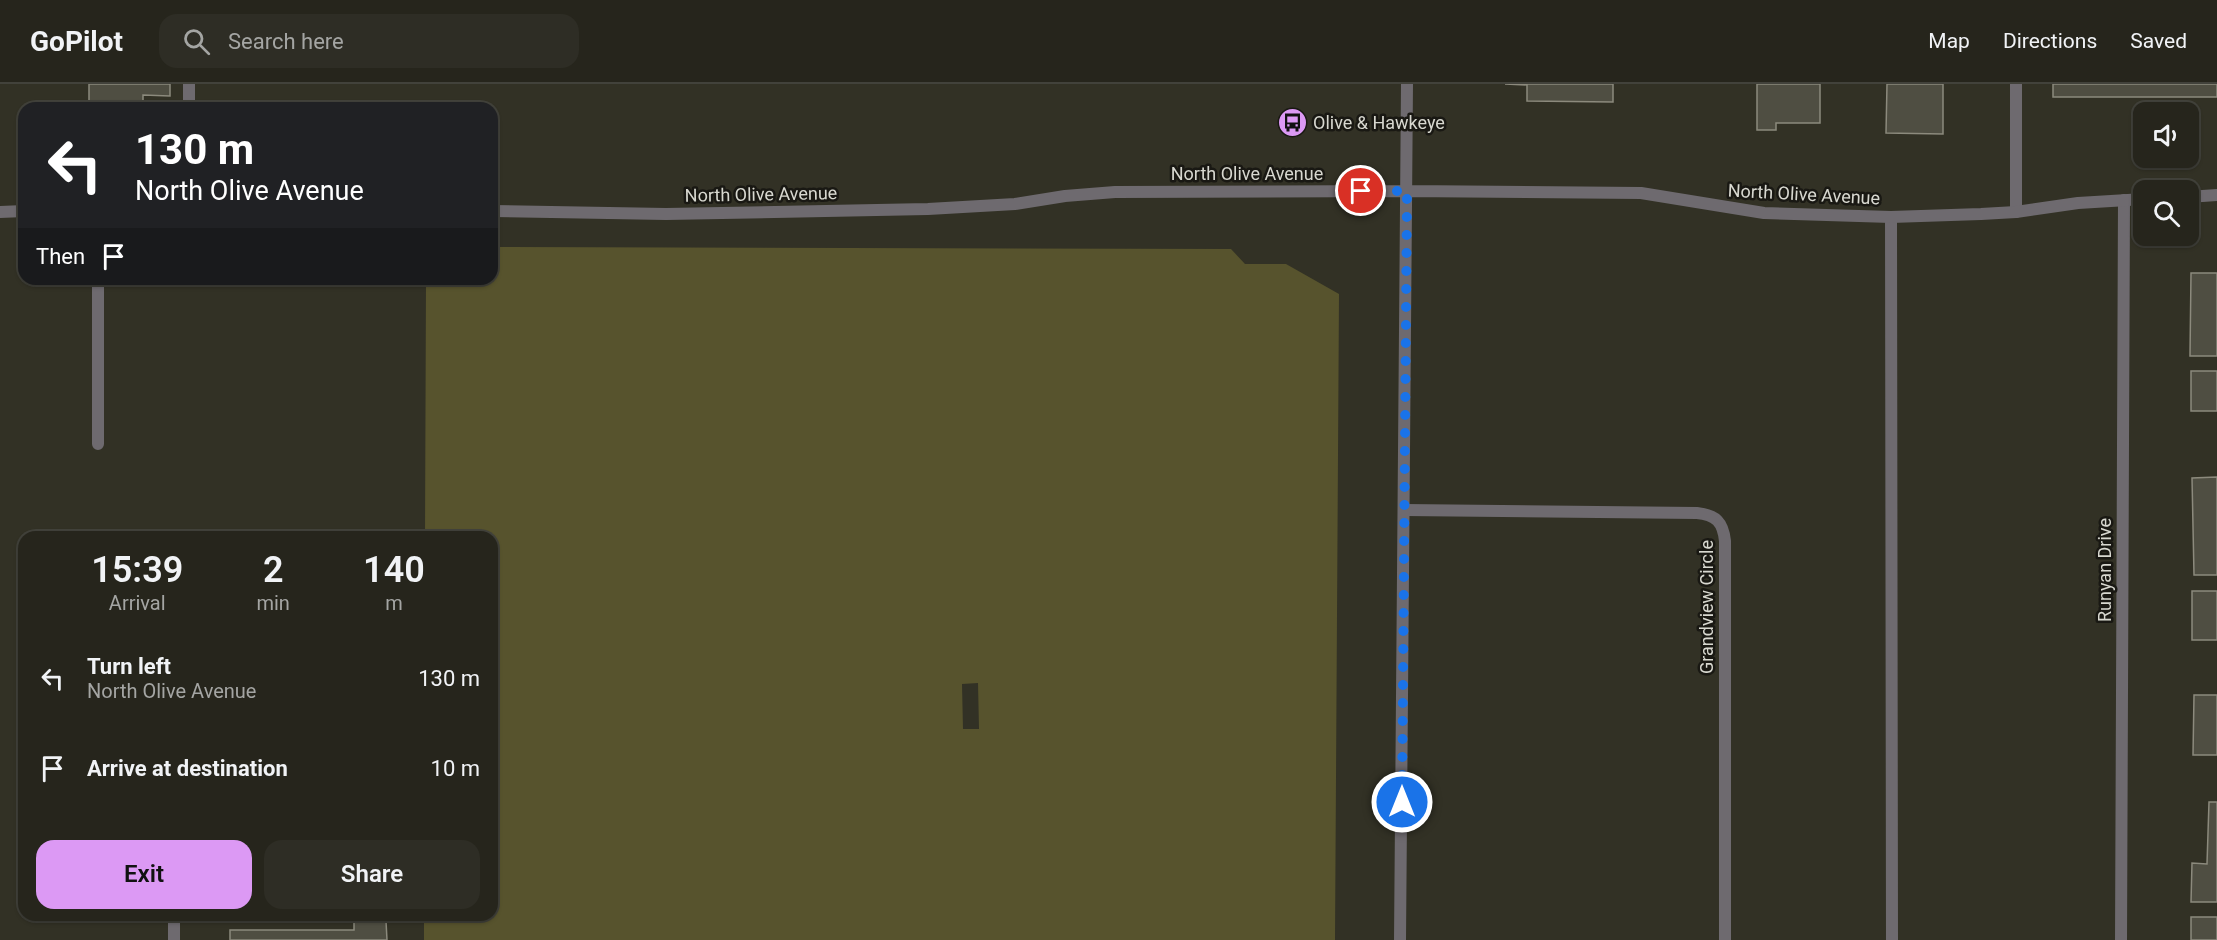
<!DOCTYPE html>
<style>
:root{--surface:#26251c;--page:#2e2d25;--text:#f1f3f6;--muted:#a4a5a3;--line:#42423b;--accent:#dc99f4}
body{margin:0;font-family:Roboto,sans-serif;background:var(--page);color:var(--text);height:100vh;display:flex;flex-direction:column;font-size:22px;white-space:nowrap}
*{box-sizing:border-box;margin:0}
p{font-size:20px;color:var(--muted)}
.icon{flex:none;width:33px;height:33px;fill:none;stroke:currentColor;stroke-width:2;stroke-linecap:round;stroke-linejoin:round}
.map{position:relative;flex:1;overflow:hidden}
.panel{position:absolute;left:18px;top:447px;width:480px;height:390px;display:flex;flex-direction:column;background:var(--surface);border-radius:18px;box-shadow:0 2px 4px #0004,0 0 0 2px var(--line)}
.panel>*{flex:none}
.top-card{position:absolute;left:18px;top:18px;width:480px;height:183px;border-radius:18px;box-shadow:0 2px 4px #0004,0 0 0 2px var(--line);background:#202124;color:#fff;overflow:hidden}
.fabs{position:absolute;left:2133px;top:18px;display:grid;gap:12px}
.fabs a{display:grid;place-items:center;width:66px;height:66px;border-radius:12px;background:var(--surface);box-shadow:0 2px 4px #0004,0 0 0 2px var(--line);font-size:30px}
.pin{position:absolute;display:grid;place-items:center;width:51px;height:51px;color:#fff;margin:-26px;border:3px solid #fff;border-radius:50%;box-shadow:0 2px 6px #0007}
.me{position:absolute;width:66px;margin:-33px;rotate:0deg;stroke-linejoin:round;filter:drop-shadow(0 0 4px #0008)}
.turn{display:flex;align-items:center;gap:21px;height:126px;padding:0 18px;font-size:27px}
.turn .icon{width:78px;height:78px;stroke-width:2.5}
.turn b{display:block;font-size:42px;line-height:51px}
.then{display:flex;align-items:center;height:57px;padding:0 18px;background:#0003;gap:12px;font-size:22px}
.eta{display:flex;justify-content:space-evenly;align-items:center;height:102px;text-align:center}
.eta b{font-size:36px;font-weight:600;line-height:42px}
.action{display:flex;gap:12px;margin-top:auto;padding:12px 18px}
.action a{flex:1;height:69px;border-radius:18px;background:var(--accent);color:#111;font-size:24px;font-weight:600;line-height:69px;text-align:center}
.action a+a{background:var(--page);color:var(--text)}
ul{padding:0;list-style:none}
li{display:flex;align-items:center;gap:18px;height:90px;padding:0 18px}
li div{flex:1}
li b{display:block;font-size:22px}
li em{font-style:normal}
header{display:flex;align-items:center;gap:36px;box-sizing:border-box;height:84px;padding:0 30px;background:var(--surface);border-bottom:2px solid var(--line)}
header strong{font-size:28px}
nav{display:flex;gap:33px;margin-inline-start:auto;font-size:21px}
.search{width:420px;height:54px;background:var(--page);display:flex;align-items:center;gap:15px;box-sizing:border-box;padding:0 21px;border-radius:18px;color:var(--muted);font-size:22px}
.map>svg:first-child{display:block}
.green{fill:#57532d;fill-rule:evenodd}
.building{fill:#4f4e42;stroke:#8c8a7d;stroke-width:1.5}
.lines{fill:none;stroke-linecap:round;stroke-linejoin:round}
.service{stroke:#6e6a6f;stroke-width:12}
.minor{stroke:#6e6a6f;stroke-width:12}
.tertiary{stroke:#6e6a6f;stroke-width:12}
.route{stroke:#1a73e8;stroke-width:10;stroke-dasharray:0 18}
.labels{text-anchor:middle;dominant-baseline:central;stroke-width:5;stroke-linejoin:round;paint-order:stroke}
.poi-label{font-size:18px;fill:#d8d8d0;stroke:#191813;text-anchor:start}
.street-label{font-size:18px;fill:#d8d8d0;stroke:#191813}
</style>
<header>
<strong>GoPilot</strong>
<div class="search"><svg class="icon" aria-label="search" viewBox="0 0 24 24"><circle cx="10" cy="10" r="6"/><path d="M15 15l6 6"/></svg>Search here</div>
<nav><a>Map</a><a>Directions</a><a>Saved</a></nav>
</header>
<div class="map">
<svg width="2217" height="856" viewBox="0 0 2217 856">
<rect width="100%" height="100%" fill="#323125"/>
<path class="green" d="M492,163L1231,165L1245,180H1286L1339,210L1335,856H424V831H492V453H425L426,195H492ZM978,599L979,645H963L962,600Z"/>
<path class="building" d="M89,0H170V12L143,11V18H89Z
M1505,0H1613V18L1527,17V1Z
M1757,0H1820V39H1776V46H1757Z
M1887,0H1943V50L1886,49Z
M2053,0H2217V13H2053Z
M2191,189H2217V272H2190Z
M2191,287H2217V327H2191Z
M2217,393V491H2194L2192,394Z
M2192,507H2217V556H2192Z
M2194,611H2217V671H2193Z
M2209,718H2217V818H2191L2192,779L2207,780Z
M2191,833H2217V856H2191Z
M354,837H386L387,856H230V846H354Z"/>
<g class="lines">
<path class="service" d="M2016,0V128
M189,24V0
M1891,133L1892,856
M98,360V195"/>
<path class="minor" d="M1404,426L1697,429C1716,431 1723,438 1725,457V856
M174,831V856
M2121,856L2124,116"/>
<path class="tertiary" d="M2188,113L2217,111
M492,127L666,130L928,125L1015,120L1065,112L1115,108L1407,107L1641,109L1764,129L1891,133L1981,130L2016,128L2078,119L2144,115
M0,128L24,127
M1400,856L1407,0"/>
</g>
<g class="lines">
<path class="route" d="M1361,107H1407L1402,718"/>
</g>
<defs>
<symbol id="bus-disc" viewBox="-11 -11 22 22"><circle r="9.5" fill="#dc99f4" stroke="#191813"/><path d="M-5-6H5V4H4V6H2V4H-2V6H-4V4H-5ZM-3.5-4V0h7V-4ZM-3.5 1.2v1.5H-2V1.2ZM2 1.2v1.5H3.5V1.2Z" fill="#111"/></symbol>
</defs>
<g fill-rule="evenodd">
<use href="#bus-disc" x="1276" y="22" width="33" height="33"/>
</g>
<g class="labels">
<g class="poi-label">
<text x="1313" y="38">Olive &amp; Hawkeye</text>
</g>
<g class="street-label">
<text x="1247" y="89">North Olive Avenue</text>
<text transform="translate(761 110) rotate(-1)">North Olive Avenue</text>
<text transform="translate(1804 110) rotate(3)">North Olive Avenue</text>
<text transform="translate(2104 486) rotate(-90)">Runyan Drive</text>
<text transform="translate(1706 523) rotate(-90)">Grandview Circle</text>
</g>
</g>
</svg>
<div class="fabs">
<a><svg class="icon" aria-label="sound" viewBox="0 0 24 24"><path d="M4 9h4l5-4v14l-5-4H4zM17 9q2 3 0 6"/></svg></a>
<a><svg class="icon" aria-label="search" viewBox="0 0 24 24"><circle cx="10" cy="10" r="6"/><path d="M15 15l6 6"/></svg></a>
</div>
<div class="pin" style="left:1361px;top:107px;background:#d93025"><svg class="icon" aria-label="arrive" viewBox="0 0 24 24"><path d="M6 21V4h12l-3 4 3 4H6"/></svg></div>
<svg class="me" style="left:1402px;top:718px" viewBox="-20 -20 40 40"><circle r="17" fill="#1a73e8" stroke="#fff" stroke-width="3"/><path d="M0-11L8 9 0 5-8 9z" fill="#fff"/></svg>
<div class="top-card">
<div class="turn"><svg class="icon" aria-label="left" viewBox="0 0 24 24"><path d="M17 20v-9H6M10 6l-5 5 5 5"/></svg><div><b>130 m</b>North Olive Avenue</div></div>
<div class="then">Then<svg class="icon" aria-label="arrive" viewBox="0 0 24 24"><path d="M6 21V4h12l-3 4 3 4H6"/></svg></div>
</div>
<section class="panel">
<div class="eta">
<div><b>15:39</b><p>Arrival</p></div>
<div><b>2</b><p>min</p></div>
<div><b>140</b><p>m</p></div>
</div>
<ul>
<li><svg class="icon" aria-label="left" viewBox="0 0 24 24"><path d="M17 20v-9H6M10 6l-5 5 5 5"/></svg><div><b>Turn left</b><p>North Olive Avenue</p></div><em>130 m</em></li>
<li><svg class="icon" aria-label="arrive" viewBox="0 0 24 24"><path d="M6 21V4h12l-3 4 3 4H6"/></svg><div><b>Arrive at destination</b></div><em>10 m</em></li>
</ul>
<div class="action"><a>Exit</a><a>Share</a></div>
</section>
</div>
